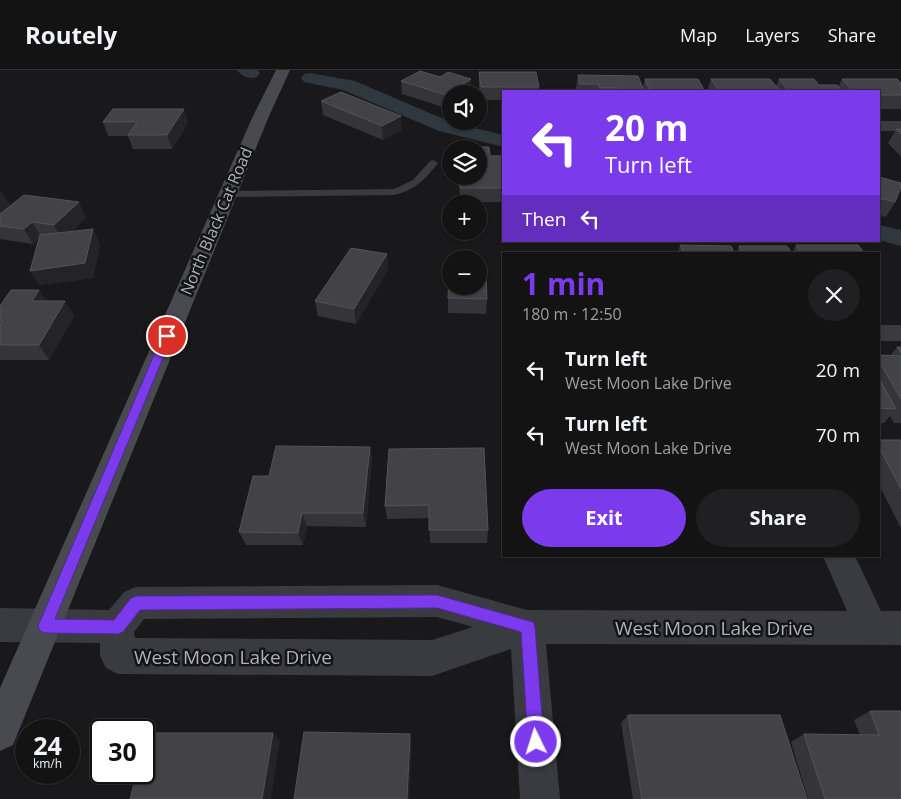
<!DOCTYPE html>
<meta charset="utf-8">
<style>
:root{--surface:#131314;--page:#202022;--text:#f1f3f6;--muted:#9d9ea0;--line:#323234;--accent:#7c3aed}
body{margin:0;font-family:"Open Sans",sans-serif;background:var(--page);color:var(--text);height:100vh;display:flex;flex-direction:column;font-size:19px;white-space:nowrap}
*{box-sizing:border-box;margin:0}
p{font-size:16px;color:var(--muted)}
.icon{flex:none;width:28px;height:28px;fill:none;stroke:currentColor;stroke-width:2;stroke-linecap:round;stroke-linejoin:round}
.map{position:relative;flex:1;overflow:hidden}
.side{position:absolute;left:502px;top:182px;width:378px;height:305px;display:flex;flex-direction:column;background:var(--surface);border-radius:0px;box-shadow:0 1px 4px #0004,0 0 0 1px var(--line)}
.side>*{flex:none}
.guide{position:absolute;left:502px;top:20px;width:378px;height:152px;border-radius:0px;box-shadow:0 1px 4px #0004,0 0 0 1px var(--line);background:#7c3aed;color:#fff;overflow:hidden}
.fabs{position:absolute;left:442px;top:15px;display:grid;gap:10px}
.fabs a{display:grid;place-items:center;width:45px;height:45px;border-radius:50%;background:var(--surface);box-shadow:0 1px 4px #0004,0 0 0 1px var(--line);font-size:25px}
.speed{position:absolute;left:15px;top:649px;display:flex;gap:10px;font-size:25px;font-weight:700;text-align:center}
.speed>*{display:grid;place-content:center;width:65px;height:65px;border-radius:50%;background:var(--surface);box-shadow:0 1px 4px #0004,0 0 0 1px var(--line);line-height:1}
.speed small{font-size:12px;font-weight:400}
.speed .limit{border:2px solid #111;border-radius:8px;background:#fff;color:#111}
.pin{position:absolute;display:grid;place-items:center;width:42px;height:42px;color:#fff;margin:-21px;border:2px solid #fff;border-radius:50%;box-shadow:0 1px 5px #0007}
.me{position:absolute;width:55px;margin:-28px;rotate:356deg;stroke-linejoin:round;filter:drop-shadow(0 0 4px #0008)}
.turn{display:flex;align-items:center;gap:18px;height:105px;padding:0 20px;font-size:22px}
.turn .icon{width:65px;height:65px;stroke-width:2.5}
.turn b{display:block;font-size:35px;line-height:42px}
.then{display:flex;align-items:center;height:48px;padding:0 20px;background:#0003;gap:10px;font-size:19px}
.round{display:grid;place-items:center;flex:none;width:52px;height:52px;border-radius:26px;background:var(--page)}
.overview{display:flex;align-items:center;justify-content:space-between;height:85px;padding:0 20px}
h1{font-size:30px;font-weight:700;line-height:38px;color:var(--accent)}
.action{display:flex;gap:10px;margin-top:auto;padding:10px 20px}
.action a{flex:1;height:58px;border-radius:30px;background:var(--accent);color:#fff;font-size:20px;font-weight:700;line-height:58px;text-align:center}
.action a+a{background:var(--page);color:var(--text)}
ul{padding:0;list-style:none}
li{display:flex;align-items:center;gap:15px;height:65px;padding:0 20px}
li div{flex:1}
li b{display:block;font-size:19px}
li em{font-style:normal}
header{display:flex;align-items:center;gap:30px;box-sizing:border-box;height:70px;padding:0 25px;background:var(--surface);border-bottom:1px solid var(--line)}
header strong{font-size:24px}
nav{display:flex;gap:28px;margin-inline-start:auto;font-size:18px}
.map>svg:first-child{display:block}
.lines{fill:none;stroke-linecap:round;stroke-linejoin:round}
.canal{fill:#2f383f;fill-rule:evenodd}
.service{fill:#3a3b40;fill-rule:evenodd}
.minor{fill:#3a3b40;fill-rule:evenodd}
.secondary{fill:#484a50;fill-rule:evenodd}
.wall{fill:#353539}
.shaded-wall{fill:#242427}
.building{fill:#424247;stroke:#525459}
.route{fill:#7c3aed;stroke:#51269a}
.labels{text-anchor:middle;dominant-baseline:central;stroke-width:5;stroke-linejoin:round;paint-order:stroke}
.street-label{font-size:16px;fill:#abb0ba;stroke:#141416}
.near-street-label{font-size:19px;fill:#abb0ba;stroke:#141416}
</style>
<header>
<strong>Routely</strong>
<nav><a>Map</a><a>Layers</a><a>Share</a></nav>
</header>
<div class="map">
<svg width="901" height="729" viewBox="0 0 901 729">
<rect width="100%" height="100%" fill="#19191b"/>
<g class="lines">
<path class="canal" d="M237,0H258L260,3L257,7C249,9 242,7 237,0Z
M310,3L355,11L453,53L504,65V77L439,61L343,20L304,12L301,8L304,4Z
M879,155L901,160V176L879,170Z"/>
<path class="service" d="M433,90L438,93C425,110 415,120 394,125L228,127L223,124L228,121L394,119L413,110L430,91Z"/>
<path class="minor" d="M879,51H901V61H879Z
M879,255H901V271H879Z
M823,486H855L881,541H901V575L546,574L560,729H520L511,579L432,606L118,604L106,598L100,586V573L0,572V538L109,540L124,522L136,517L437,515L527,540L847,541ZM437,547L473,557L432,570L135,568L134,562L144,549Z"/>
<path class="secondary" d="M276,0H290L269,46L13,675L0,681V618L253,46Z"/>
</g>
<path class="wall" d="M479,2L539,17V21H504V30H480L479,15Z
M578,5L643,17L645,9L705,21H577L576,18Z
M440,7L471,9L470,22L468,24H451L446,38L402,24L401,11Z
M711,9L776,16L779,9L819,15L838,17L842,9L901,13V39H879V21H707Z
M321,31L402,60L383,70L323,45Z
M103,52L188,53L172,79H133L128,66H108Z
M896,59H901V87L888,73Z
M490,86H504V132H460L459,106H479Z
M879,107L895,132L886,147L879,145Z
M0,122L11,136L86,147L71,162L100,174L93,208L39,215V168L33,174L0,169Z
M680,175L735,184H678Z
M796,175L865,184H792Z
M739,176L792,184H736Z
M387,184L388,199L356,254L318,246L315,231Z
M39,220L46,231H65L74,246L49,290H0V236Z
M448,228L487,229L486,244L448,243Z
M897,277H901V353H894L890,346L884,353H879V285H891Z
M879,370H901V458L879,415Z
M370,377L372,391L366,457L307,456L303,475H246L239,462L269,406Z
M389,379L488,460L487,473H430L429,448L387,449L385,436Z
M870,641H901V729H808L791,672L804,664L860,665L854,650Z
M628,645L807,729H633L621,653Z"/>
<path class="shaded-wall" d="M471,9L470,22L468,24H451V34L446,38V25Z
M184,39L188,53L172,79L167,65Z
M401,46L402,60L383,70L382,56Z
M2,122L11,136L0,150V124Z
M79,132L86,147L62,170L54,155Z
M32,152L41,167L33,174L24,159Z
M93,159L100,174L93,208L39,215L30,201Z
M387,184L388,199L356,254L354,239Z
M39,220L49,235L32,231Z
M65,231L74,246L49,290L39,275Z
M370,377L372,391L366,457L363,443Z
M302,443L307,456L303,475L298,463Z
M273,663L280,671L271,729H262Z
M410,664L412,672L409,729H407Z"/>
<path class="building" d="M420,1L440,7L448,2L471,9L446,25L401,11Z
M479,2H536L539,17H481Z
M578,5L638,6L644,21H622L621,18H600L598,14H580Z
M645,9H698L705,21H650Z
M711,9H770L780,21H719Z
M779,9H814L819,15H837L842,21H789Z
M842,9H897L901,13V25H879V21H853Z
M341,22L401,46L382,56L321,31Z
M113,39H184L167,65H128L137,52H103Z
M896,59H901V64Z
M459,77H489L490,86H504V118H460V106H479V79H459Z
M879,107L901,113V117L895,132L879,128Z
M24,125L79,132L54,155L32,152L24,159L0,156V144Z
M93,159L85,193L30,201L40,165Z
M680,175L731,176L735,184H684Z
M796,175H858L865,184H801Z
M739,176H787L792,184H743Z
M351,178L387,184L354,239L315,231Z
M449,205H451V216H479V205H486L487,229L448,228Z
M11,220H39L32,231H65L39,275H0V255L3,251H0V236Z
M897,277H901V283Z
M879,285L901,286V329L879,291Z
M879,308L896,339L879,338Z
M879,370H901V419L879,377Z
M276,376L370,377L363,443H302L298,463L239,462L253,406H269Z
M484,378L488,460H429V435L385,436L389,379Z
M870,641H901V729H825L804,664L879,665Z
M628,645H780L807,729H642Z
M304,662L410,664L407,729H294Z
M148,663H273L262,729H130L137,702H144V679Z"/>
<path class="route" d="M167,263L172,266L55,549L114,550L131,528L136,526L437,525L533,552L535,557L544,672L542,677L536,680L530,677L528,672L521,562L437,538L140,540L123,562L118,564L45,563L40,561L38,556L162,266Z"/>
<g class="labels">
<g class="street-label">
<text transform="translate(216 151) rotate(-67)">North Black Cat Road</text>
</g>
<g class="near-street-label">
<text x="714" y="558">West Moon Lake Drive</text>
<text x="233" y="587">West Moon Lake Drive</text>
</g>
</g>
</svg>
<div class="fabs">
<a><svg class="icon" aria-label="sound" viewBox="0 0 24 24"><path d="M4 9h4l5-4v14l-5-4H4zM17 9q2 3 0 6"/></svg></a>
<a><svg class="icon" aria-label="layers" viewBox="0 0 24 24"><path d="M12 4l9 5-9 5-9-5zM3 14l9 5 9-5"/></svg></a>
<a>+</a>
<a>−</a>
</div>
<div class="speed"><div>24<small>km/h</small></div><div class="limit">30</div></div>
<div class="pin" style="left:167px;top:266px;background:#d93025"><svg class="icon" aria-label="arrive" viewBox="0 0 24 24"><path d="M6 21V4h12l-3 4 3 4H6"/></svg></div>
<svg class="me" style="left:536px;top:672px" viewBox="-20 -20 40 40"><circle r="17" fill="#7c3aed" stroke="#fff" stroke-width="3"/><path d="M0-11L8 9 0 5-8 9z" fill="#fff"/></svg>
<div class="guide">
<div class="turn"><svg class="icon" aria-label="left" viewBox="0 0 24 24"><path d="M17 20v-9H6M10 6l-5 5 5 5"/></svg><div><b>20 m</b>Turn left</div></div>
<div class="then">Then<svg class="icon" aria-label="left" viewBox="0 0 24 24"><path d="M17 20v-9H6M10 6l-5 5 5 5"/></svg></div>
</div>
<section class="side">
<div class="overview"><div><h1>1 min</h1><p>180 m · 12:50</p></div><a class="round"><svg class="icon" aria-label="close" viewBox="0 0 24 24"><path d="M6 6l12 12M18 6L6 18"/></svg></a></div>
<ul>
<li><svg class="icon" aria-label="left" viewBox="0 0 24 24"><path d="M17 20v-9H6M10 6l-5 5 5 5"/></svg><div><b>Turn left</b><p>West Moon Lake Drive</p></div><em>20 m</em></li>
<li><svg class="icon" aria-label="left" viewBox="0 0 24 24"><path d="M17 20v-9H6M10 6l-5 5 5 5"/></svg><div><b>Turn left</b><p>West Moon Lake Drive</p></div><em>70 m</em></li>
</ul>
<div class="action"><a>Exit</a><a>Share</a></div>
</section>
</div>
